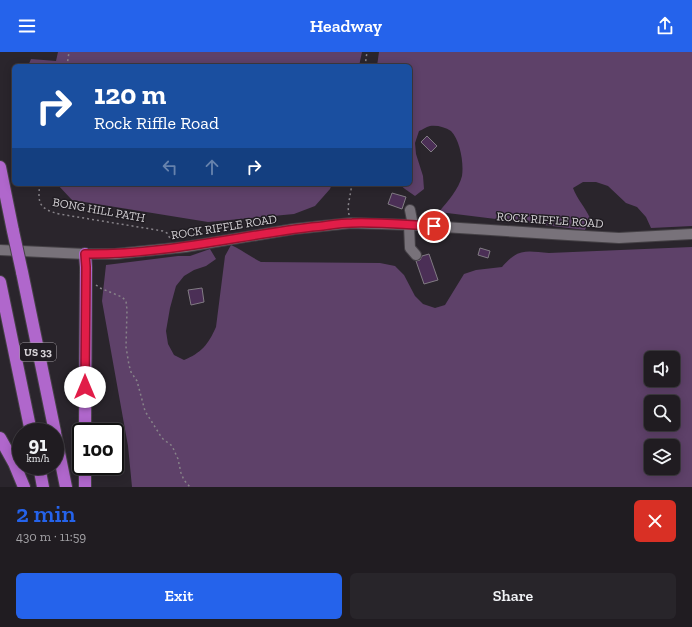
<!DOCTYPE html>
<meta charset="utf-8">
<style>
:root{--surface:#201c21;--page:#28252a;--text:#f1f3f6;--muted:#a2a1a5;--line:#3d3a3f;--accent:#2563eb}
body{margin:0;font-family:"Zilla Slab",serif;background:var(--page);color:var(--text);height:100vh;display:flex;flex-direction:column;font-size:15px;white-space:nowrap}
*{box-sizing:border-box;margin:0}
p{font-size:13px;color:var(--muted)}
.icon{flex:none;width:22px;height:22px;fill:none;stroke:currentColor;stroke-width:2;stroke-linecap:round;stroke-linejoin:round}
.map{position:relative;height:435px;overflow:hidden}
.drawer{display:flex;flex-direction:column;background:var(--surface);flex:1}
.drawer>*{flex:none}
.guide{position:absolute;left:12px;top:12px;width:400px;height:122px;border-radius:6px;box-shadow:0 2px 10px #0003,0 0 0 1px var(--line);background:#1a4fa0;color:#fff;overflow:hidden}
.buttons{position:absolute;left:644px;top:299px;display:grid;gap:8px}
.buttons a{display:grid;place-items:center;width:36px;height:36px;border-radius:6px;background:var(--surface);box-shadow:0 2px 10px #0003,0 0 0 1px var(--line);font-size:20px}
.speed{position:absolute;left:12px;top:371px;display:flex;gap:8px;font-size:20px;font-weight:700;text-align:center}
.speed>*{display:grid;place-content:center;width:52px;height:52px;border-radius:50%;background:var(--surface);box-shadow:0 2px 10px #0003,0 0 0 1px var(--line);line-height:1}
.speed small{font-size:10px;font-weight:400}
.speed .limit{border:2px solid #111;border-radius:6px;background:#fff;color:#111}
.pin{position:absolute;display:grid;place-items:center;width:34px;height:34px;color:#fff;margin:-17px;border:2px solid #fff;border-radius:50%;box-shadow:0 1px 4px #0007}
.me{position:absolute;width:44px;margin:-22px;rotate:0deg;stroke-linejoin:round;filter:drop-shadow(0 0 3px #0008)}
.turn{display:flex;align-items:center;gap:14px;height:84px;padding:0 16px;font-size:18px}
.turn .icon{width:52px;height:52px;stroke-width:2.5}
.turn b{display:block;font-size:28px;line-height:34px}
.lanes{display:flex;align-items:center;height:38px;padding:0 16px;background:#0003;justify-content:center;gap:20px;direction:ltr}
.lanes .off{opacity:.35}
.round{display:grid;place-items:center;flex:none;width:42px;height:42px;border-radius:6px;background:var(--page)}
.head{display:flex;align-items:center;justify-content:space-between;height:68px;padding:0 16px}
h1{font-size:24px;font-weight:600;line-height:30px;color:var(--accent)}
.cta{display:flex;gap:8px;margin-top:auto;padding:8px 16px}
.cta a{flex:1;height:46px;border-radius:6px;background:var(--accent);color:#fff;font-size:16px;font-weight:600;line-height:46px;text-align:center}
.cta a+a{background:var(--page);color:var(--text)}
header{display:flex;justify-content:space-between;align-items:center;height:52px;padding:0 16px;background:var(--accent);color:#fff;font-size:18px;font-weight:600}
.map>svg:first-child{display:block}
.forest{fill:#5e4169;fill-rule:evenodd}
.building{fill:#4b2f56;stroke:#817b83}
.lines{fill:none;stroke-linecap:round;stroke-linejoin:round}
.minor-casing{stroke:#454146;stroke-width:12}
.highway-casing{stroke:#454146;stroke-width:14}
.path{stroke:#878389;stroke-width:1.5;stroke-dasharray:2 3;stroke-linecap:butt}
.minor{stroke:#78727a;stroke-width:10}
.highway{stroke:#b067cc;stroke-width:12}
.highway-bridge-casing{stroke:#454146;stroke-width:14;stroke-linecap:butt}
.highway-bridge{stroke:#b067cc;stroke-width:12}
.route-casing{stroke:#92132f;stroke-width:10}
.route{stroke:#e11d48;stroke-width:7}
.labels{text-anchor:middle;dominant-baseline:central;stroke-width:3;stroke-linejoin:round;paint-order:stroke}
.shield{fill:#201c22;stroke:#9f9ba0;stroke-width:1}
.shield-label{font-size:11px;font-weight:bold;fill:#d5d2d6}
.street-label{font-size:12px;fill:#d5d2d6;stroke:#201c22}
</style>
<header><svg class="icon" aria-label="menu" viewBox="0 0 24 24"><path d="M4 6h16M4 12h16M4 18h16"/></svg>Headway<svg class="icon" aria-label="share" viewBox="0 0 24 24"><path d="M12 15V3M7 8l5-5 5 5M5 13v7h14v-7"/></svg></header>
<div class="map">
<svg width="692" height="435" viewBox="0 0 692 435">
<rect width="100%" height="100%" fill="#2a252c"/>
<path class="forest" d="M58,0H362L359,14H28L31,7L56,9Z
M379,0H692V174L651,176L646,165L637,155L626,151L608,134L596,130H583L573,136C577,147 585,155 590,166L585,178L439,160C447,150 459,137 462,124C464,111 460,88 451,79C445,75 437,73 430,74C426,75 422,78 419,79L415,91L416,102L423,124L424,137L415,144L405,137L399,132H410V14H377Z
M57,132H332L330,137L315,154L294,162L208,170L72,148Z
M231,193C242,198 251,205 261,210L380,211L395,214L404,223L415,244L423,252L435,256L445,253L464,222L476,218L502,215C518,196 526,199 549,201L692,195V435H132L128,394L102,249L106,213L178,204H190L210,197L216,207L206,214L194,218L184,224L176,234L170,256L166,279L168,292L174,303L184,308C201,301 208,293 216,275L225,204ZM651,306H673V328H651ZM651,350H673V372H651ZM651,394H673V416H651Z"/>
<path class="building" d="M427,84L437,94L431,100L421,90Z
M392,141L406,145L402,157L388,152Z
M480,196L490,199L488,206L478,203Z
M429,202L438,228L424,232L416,209L420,208L422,204Z
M202,236L204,250L191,253L188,238Z"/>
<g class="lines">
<defs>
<path id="minor" d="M410,158L413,173
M409,173L410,196L416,203
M0,198L85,202H115L185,195L294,177L351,171L413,173L568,183L619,186L692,182"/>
<path id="highway" d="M0,115L13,179
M22,220L55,380
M0,230L31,380
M85,380L86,215L85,202
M55,381L66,435
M0,386L14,411L24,435
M39,414L43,435
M85,435V414"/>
</defs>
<use href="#minor" class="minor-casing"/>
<use href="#highway" class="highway-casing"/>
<path class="path" d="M67,14L69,0
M365,14L367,0
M40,132C37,152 40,157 59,162L163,179L167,181L171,188
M349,163L348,155L352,132
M96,233L100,236L122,245L126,249L127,258L126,295L129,313L131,320L137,329L145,359L160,383L163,387L171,393L173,396L178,407L181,421L184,428L190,435"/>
<use href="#minor" class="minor"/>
<use href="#highway" class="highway"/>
<defs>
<path id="highway-bridge" d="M13,179L22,220"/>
</defs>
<use href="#highway-bridge" class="highway-bridge-casing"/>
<use href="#highway-bridge" class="highway-bridge"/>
</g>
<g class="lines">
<defs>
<path id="route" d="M85,335L86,215L85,202C162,203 237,184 312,175C325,174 339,171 352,171C379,170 407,173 434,174"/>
</defs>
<use href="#route" class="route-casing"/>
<use href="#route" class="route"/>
</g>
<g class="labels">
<rect class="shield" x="20" y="291" width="36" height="18" rx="3"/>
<g class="shield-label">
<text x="38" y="300">US 33</text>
</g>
<g class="street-label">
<text transform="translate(99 158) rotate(10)">BONG HILL PATH</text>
<text transform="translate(550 168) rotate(4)">ROCK RIFFLE ROAD</text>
<text transform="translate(224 175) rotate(-9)">ROCK RIFFLE ROAD</text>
</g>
</g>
</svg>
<div class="buttons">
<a><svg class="icon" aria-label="sound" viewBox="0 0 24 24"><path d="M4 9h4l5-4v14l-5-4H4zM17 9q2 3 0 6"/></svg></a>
<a><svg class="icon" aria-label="search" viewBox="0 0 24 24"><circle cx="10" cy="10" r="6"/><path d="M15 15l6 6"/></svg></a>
<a><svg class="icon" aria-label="layers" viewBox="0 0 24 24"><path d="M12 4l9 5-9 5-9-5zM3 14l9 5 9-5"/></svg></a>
</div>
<div class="speed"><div>91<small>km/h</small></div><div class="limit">100</div></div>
<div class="pin" style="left:434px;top:174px;background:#d93025"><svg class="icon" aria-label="arrive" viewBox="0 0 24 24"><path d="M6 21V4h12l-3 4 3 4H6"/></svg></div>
<svg class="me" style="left:85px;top:335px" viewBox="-20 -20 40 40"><circle r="19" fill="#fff"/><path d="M0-13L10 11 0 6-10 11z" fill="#e11d48"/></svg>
<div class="guide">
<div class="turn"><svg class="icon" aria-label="right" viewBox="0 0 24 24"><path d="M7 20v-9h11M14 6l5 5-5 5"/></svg><div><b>120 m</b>Rock Riffle Road</div></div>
<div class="lanes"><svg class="icon off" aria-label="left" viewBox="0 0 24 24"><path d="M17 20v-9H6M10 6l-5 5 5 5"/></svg><svg class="icon off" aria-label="ahead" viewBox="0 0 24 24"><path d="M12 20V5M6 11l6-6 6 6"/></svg><svg class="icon" aria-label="right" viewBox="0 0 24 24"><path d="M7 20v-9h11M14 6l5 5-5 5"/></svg></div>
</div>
</div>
<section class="drawer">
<div class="head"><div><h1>2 min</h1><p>430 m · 11:59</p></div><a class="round" style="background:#d93025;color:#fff"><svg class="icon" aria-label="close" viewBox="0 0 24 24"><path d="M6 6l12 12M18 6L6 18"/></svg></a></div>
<div class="cta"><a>Exit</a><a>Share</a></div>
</section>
